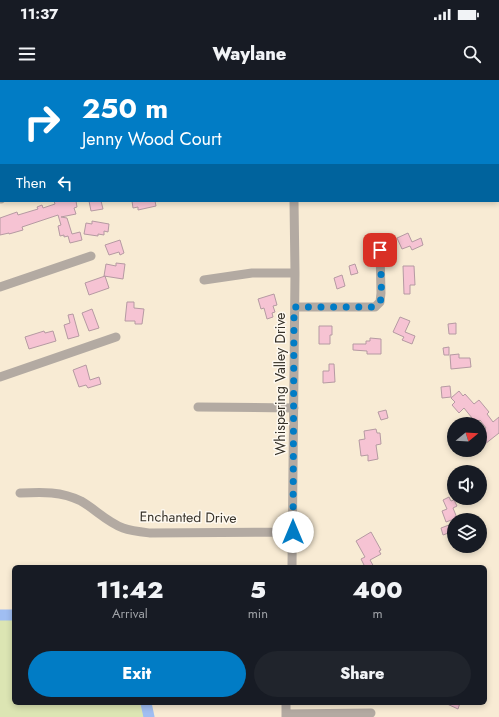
<!DOCTYPE html>
<style>
:root{--surface:#171b24;--page:#20242c;--text:#f1f3f6;--muted:#9ea1a6;--accent:#017cc5}
body{margin:0;font-family:Jost,sans-serif;background:var(--page);color:var(--text);height:100vh;display:flex;flex-direction:column;font-size:15px;white-space:nowrap}
*{box-sizing:border-box;margin:0}
p{font-size:13px;color:var(--muted)}
.icon{flex:none;width:22px;height:22px;fill:none;stroke:currentColor;stroke-width:2;stroke-linecap:round;stroke-linejoin:round}
.map{position:relative;flex:1;overflow:hidden}
.sheet{position:absolute;left:12px;top:485px;width:475px;height:140px;display:flex;flex-direction:column;background:var(--surface);border-radius:6px;box-shadow:0 2px 6px #0003}
.sheet>*{flex:none}
.banner{position:absolute;left:0px;top:0px;width:499px;height:122px;box-shadow:0 2px 6px #0003;background:#017cc5;color:#fff;overflow:hidden}
.needle{width:26px;rotate:72deg}
.controls{position:absolute;left:447px;top:337px;display:grid;gap:8px}
.controls a{display:grid;place-items:center;width:40px;height:40px;border-radius:50%;background:var(--surface);box-shadow:0 2px 6px #0003;font-size:20px}
.pin{position:absolute;display:grid;place-items:center;width:34px;height:34px;color:#fff;margin:-17px;border-radius:8px;box-shadow:0 2px 6px #0006}
.me{position:absolute;width:44px;margin:-22px;rotate:0deg;stroke-linejoin:round;filter:drop-shadow(0 0 3px #0008)}
.turn{display:flex;align-items:center;gap:14px;height:84px;padding:0 16px;font-size:18px}
.turn .icon{width:52px;height:52px;stroke-width:2.5}
.turn b{display:block;font-size:28px;line-height:34px}
.then{display:flex;align-items:center;height:38px;padding:0 16px;background:#0003;gap:8px;font-size:15px}
.eta{display:flex;justify-content:space-evenly;align-items:center;height:68px;text-align:center}
.eta b{font-size:24px;font-weight:800;line-height:28px}
.action{display:flex;gap:8px;margin-top:auto;padding:8px 16px}
.action a{flex:1;height:46px;border-radius:24px;background:var(--accent);color:#fff;font-size:16px;font-weight:800;line-height:46px;text-align:center}
.action a+a{background:var(--page);color:var(--text)}
.status{display:flex;justify-content:space-between;align-items:center;height:28px;padding:0 20px;background:var(--surface);direction:ltr}
.status svg{height:11px;fill:currentColor}
header{display:flex;justify-content:space-between;align-items:center;height:52px;padding:0 16px;background:var(--surface);font-size:18px;font-weight:800}
.map>svg:first-child{display:block}
.green{fill:#dce5b3}
.lines{fill:none;stroke-linecap:round;stroke-linejoin:round}
.river{stroke:#a0bef2;stroke-width:11}
.building{fill:#f6c3d3;stroke:#b59aa2}
.minor{stroke:#b3aaa2;stroke-width:9}
.route{stroke:#017cc5;stroke-width:7;stroke-dasharray:0 12.6}
.labels{text-anchor:middle;dominant-baseline:central;stroke-width:3;stroke-linejoin:round;paint-order:stroke}
.street-label{font-size:14px;fill:#363128;stroke:#fef9f0}
</style>
<div class="status"><b>11:37</b><svg viewBox="0 0 49 12"><path d="M0 12V9h3v3zM5 12V6h3v6zM10 12V3h3v9zM15 12V0h3v12zM26 1h20v11H26zM47 4h2v5h-2z"/></svg></div>
<header><svg class="icon" aria-label="menu" viewBox="0 0 24 24"><path d="M4 6h16M4 12h16M4 18h16"/></svg>Waylane<svg class="icon" aria-label="search" viewBox="0 0 24 24"><circle cx="10" cy="10" r="6"/><path d="M15 15l6 6"/></svg></header>
<div class="map">
<svg width="499" height="637" viewBox="0 0 499 637">
<rect width="100%" height="100%" fill="#f8ebd4"/>
<path class="green" d="M0,535H14V623H146L149,637H0Z"/>
<g class="lines">
<path class="river" d="M0,535H14
M146,623L149,637"/>
</g>
<path class="building" d="M54,121H76L77,127L74,128L76,134L61,137L67,138L72,154L80,152L82,160L70,163L68,156L64,157V155L60,156L58,146L61,145L58,135L22,147L23,150L9,154V153L0,155V138L17,132L18,135L38,129L37,127L42,125L43,128L55,124Z
M89,121H101L103,129L91,131Z
M132,121H155L156,126L138,130V127L133,128Z
M92,141L109,144L108,152L104,151V155L98,154V156L84,154L86,143L92,144Z
M408,153L412,162L421,158L423,165L412,170L410,166L402,169L397,158Z
M120,160L124,173L120,175L119,172L109,175L105,165Z
M116,183L125,184L123,199L104,196L106,184L116,186Z
M355,184L358,193L351,195L349,186Z
M403,186H414L415,205H410V214H404Z
M342,195L345,206L337,209L334,198Z
M105,196L109,208L89,215L85,203Z
M274,214L277,225L273,226L275,232L272,233L273,237L267,239L264,228L261,229L258,219Z
M127,222H134V228L144,229L142,244H135V241H125Z
M92,229L99,248L89,251L82,233Z
M73,234L79,256L68,259L64,245L70,243L68,235Z
M400,237L410,241L405,252L415,256L412,264L402,260L404,257L393,252Z
M456,243V254H449L448,244Z
M319,246H332V255H330V264H319Z
M44,251L45,253L53,251L56,261L29,269L25,257Z
M370,258L381,259V274H367V271L353,270V264H366V261H370Z
M449,267V275H444L443,268Z
M459,274V278H470L471,287L451,289L450,275Z
M329,284H334L335,302L323,303V291H329Z
M86,285L90,300L99,297L101,304L88,308L86,305L79,307L73,290Z
M450,306L451,317L442,318L441,307Z
M459,311L463,316L465,314L474,324L479,320L489,332L487,334L493,342L499,337V353L485,364L480,357V353L486,348L480,340L476,343L464,328L459,333L452,325L455,322L451,318Z
M386,330L388,338L381,340L378,332Z
M376,349L377,353H380L381,364L376,365L378,379L368,381V375L361,376L359,360L365,359L364,351Z
M449,417L451,421L454,420L457,426L453,428L457,438L446,442L442,431L447,429L443,420Z
M449,445L451,452L443,455L441,448Z
M371,452L381,470L379,471L381,474L370,480L374,487H365L361,479L365,477L356,461Z
M445,623H460L458,629Z"/>
<g class="lines">
<path class="minor" d="M274,0V1
M402,0V1
M77,1V0
M431,1L437,0
M0,32L1,31
M0,119H1
M204,200L252,193H295
M0,207L91,176
M295,227H375L380,222L381,213L380,170
M0,297L116,257
M198,327L294,328
M20,413C42,412 61,411 81,421C95,429 107,442 123,448C131,451 141,452 150,453L293,452
M292,487L295,193L294,121
M286,623V637
M286,634L371,633"/>
</g>
<g class="lines">
<path class="route" d="M293,452L294,227H369C373,227 378,226 380,222C383,216 380,179 380,170"/>
</g>
<g class="labels">
<g class="street-label">
<text transform="translate(280 304) rotate(-90)">Whispering Valley Drive</text>
<text transform="translate(188 437) rotate(1)">Enchanted Drive</text>
</g>
</g>
</svg>
<div class="controls">
<a><svg class="needle" viewBox="-14 -14 28 28"><path d="M0-13l5 13h-10z" fill="#e53935"/><path d="M0 13l5-13h-10z" fill="#9ea1a6"/></svg></a>
<a><svg class="icon" aria-label="sound" viewBox="0 0 24 24"><path d="M4 9h4l5-4v14l-5-4H4zM17 9q2 3 0 6"/></svg></a>
<a><svg class="icon" aria-label="layers" viewBox="0 0 24 24"><path d="M12 4l9 5-9 5-9-5zM3 14l9 5 9-5"/></svg></a>
</div>
<div class="pin" style="left:380px;top:170px;background:#d93025"><svg class="icon" aria-label="arrive" viewBox="0 0 24 24"><path d="M6 21V4h12l-3 4 3 4H6"/></svg></div>
<svg class="me" style="left:293px;top:452px" viewBox="-20 -20 40 40"><circle r="19" fill="#fff"/><path d="M0-13L10 11 0 6-10 11z" fill="#017cc5"/></svg>
<div class="banner">
<div class="turn"><svg class="icon" aria-label="right" viewBox="0 0 24 24"><path d="M7 20v-9h11M14 6l5 5-5 5"/></svg><div><b>250 m</b>Jenny Wood Court</div></div>
<div class="then">Then<svg class="icon" aria-label="left" viewBox="0 0 24 24"><path d="M17 20v-9H6M10 6l-5 5 5 5"/></svg></div>
</div>
<section class="sheet">
<div class="eta">
<div><b>11:42</b><p>Arrival</p></div>
<div><b>5</b><p>min</p></div>
<div><b>400</b><p>m</p></div>
</div>
<div class="action"><a>Exit</a><a>Share</a></div>
</section>
</div>
